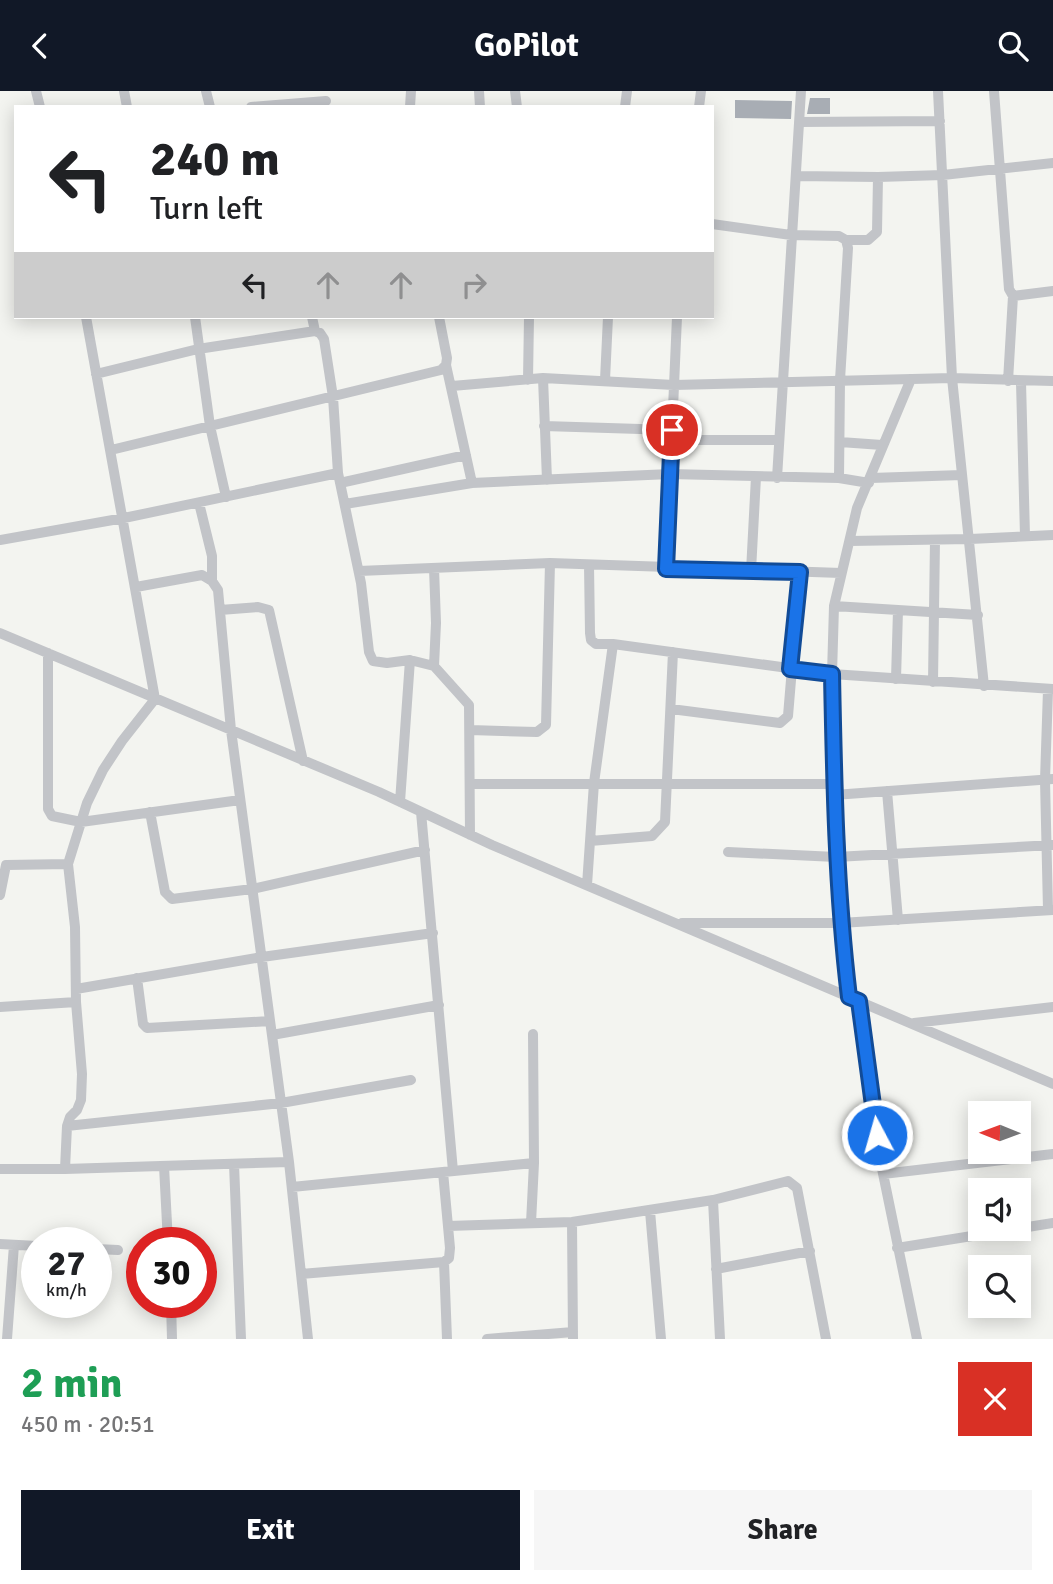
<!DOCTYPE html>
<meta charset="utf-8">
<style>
:root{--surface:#fff;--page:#f6f6f6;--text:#202124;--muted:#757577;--accent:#111827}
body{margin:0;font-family:Signika,sans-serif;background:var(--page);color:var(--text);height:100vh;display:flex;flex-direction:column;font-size:26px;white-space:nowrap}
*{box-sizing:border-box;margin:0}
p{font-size:23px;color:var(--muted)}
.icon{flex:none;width:38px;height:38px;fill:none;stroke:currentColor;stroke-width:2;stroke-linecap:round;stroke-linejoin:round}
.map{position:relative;height:1248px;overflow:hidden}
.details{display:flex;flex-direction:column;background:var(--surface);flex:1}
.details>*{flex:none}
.top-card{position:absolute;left:14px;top:14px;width:700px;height:214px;border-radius:0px;box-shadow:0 4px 18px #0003;background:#fff;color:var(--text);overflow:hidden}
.needle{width:46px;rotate:271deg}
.buttons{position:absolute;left:968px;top:1010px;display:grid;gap:14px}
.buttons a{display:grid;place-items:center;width:63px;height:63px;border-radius:0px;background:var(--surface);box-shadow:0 4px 18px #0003;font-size:35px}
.speed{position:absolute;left:21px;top:1136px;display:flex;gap:14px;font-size:35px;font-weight:700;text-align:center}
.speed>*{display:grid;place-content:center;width:91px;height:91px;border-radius:50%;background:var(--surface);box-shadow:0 4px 18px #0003;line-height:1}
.speed small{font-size:18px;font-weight:400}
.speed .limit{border:10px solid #d22;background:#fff;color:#111}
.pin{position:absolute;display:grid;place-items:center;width:60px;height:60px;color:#fff;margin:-30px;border:4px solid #fff;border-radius:50%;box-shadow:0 2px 7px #0007}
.me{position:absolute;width:77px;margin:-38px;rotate:354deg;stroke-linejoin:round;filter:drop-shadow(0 0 5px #0008)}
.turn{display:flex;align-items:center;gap:24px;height:147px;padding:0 21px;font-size:32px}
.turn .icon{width:91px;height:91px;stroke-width:2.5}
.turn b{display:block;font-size:49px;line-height:60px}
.lanes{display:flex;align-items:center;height:66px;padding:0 21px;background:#0003;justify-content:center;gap:35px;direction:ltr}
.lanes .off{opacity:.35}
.round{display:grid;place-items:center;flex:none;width:74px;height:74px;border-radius:0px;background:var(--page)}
.headline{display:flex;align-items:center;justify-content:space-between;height:119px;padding:0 21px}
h1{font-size:42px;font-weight:700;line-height:52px;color:#1e9e55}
.primary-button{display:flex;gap:14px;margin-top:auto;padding:14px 21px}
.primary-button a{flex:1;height:80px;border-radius:0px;background:var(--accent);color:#fff;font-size:28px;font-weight:700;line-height:80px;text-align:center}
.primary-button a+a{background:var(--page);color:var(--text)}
header{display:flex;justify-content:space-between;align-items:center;height:91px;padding:0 21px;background:var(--accent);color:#fff;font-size:32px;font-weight:700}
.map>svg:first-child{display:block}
.building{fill:#a8adb4}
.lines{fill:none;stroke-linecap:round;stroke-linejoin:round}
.street{stroke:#c2c4c8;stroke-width:10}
.route-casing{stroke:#114b97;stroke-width:18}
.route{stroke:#1a73e8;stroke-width:12}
</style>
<header><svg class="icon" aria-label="back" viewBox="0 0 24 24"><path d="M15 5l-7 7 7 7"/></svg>GoPilot<svg class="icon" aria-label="search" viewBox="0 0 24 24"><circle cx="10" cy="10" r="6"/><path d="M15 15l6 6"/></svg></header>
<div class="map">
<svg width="1053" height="1248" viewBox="0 0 1053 1248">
<rect width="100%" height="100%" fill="#f3f4f0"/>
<path class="building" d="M810,7H830V23H807Z
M735,9L792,10L791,28L735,27Z"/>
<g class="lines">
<path class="street" d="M36,0L40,16
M124,0L127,16
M206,0L210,16
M479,0L480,16
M515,0L517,16
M938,0L952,287L984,595
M994,0L1009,198L1013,205L1053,200
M251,16L326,10
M410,16L411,0
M625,16L627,0
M699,16L701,0
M799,31L940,30
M796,85L878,86L943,84L1053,72
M712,133L791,144L839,145L846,149L848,157L840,289L839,387
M846,149H868L877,141L878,86
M195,226L210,335L226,406
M312,226L315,240
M439,226L447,267L446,274L472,392
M96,283L198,258L315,240L320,242L324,248L333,306L338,382L361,492L369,561L373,570L387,572L410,569L434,575L469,614L470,744
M543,287L547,389
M528,289L529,226
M605,289L608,226
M1008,290L1013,205
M1021,291L1025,445
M452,295L543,287L674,294L952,287L1053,290
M544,335L672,339
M673,349H779
M840,351L882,354
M111,359L441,279L446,274
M777,387L801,0
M871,387L962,384
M340,392L466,364
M199,412L212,465V490
M345,413L472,392L670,383L839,387L869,392
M0,449L124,427L338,382
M850,450L970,448L1053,444
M589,474L590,542L591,549L596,553H613L832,583L1053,598
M434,477L436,532L434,575
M666,478L677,226
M359,480L550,472L841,482
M751,480L756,386
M136,496L202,484L212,490L218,499L231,639L289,1071L308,1248
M834,515L978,524
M220,519L258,516L269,519L303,670
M0,542L379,701L492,754L1053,993
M48,562V718L52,725L81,731L240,709
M896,588L898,519
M933,591L935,449
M1048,599L1045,689L1048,819
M671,618L780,632L788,625L800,481
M470,639L537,641L546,634L550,472
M470,693H834
M887,700L898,829
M834,704L1053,688
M400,711L410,569
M150,721L165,801L172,808L252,798L425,759
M421,721L453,1080
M590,750L652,745L665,731L673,561
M728,761L836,766L1053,754
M587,794L594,692L613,553
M0,804L6,774L68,773
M682,832H840L1053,819
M137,887L143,933L147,937L270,930
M76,898L262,866L433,842
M849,906L840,832L836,766L832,583L834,515L857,417L911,288
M859,910L880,1068L917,1248
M0,916L76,911
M914,932L1053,916
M272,944L439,914
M67,1035L281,1012L411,989
M234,1073L241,1248
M164,1075L168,1152
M0,1078H65L289,1071
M65,1078L67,1035L70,1026L77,1019L81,1009L82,983L76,911L75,836L68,773L87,712L103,679L122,650L155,608L86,226
M883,1083L1053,1063
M292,1096L534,1072
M713,1109L720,1248
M650,1120L661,1248
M572,1131L573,1248
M531,1132L534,1072L533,943
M448,1135L572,1131L713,1109L788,1090L797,1097L826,1248
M0,1153L37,1155
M897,1157L1053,1132
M96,1158L118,1159
M444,1171L447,1248
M716,1178L810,1160
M301,1183L444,1171L449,1167L450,1157L443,1081
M171,1211L172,1248
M7,1248L14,1154
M487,1248L573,1241"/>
</g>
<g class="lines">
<defs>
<path id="route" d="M672,339L666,478L800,481L790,578L832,583C834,691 836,798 849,906L859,910L877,1044"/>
</defs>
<use href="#route" class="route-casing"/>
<use href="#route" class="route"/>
</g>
</svg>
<div class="buttons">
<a><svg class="needle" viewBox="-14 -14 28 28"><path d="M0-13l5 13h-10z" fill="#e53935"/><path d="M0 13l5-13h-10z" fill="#757577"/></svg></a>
<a><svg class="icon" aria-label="sound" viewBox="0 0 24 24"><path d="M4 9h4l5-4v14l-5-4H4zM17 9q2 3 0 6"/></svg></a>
<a><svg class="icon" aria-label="search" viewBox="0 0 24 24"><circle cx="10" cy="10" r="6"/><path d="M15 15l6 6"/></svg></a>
</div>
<div class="speed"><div>27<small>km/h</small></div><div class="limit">30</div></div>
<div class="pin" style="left:672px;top:339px;background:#d93025"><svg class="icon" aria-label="arrive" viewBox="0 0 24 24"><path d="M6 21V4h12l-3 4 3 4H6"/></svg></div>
<svg class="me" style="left:877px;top:1044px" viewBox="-20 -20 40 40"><circle r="17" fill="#1a73e8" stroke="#fff" stroke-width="3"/><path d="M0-11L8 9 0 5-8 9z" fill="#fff"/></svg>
<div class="top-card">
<div class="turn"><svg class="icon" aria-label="left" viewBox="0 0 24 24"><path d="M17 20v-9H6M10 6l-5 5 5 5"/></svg><div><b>240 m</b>Turn left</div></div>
<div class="lanes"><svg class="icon" aria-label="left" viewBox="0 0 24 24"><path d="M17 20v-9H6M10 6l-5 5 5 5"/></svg><svg class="icon off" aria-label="ahead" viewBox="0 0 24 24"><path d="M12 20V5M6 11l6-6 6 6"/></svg><svg class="icon off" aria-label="ahead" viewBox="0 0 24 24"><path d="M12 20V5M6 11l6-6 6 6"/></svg><svg class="icon off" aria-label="right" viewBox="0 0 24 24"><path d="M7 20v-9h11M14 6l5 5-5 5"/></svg></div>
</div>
</div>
<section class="details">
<div class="headline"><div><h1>2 min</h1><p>450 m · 20:51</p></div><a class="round" style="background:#d93025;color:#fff"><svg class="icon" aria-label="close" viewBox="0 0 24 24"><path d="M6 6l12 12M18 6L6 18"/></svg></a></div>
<div class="primary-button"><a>Exit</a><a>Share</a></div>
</section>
